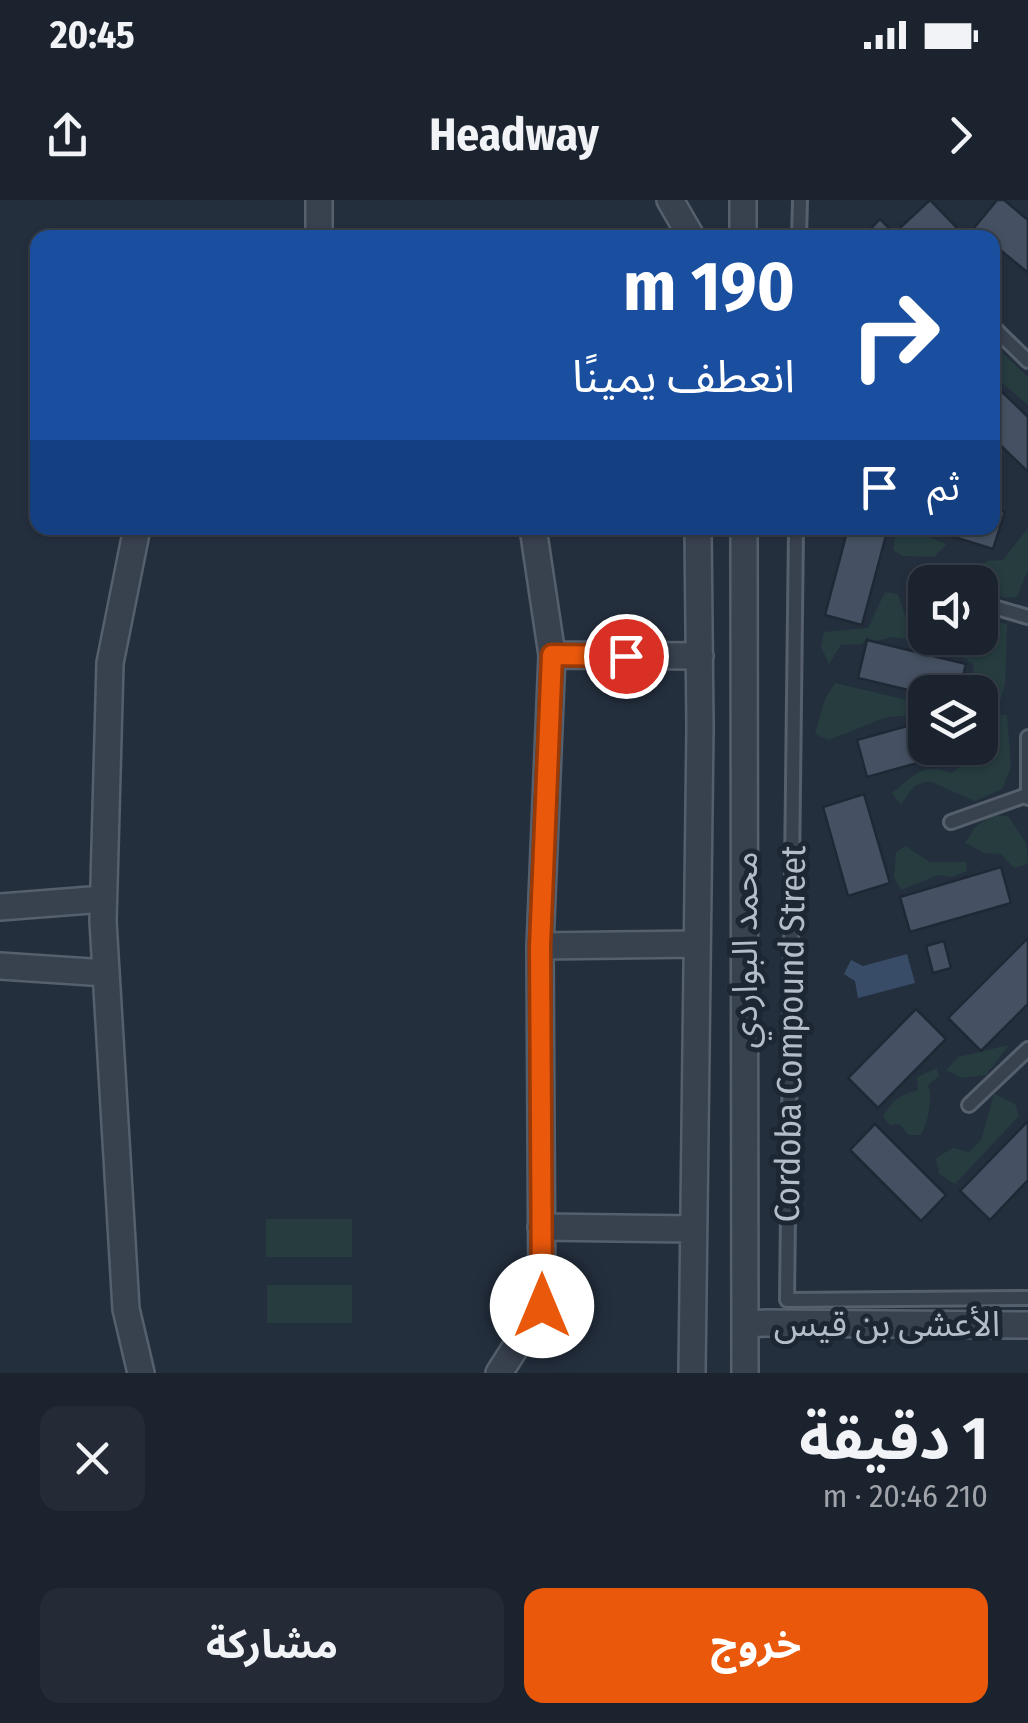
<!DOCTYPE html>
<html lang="ar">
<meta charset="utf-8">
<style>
:root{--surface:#1b232e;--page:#242b36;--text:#f1f3f6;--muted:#a0a4aa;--line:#39404a;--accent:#ea580c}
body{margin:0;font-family:"Fira Sans Condensed","Noto Sans Arabic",sans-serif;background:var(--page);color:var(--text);direction:rtl;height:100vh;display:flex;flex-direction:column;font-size:38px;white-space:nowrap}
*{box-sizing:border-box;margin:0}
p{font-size:32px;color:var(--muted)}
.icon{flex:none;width:55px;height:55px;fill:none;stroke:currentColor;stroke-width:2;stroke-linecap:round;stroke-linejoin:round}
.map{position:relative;height:1173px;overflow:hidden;direction:ltr}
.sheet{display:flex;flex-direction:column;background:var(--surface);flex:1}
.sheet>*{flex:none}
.banner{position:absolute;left:30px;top:30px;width:970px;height:305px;border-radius:20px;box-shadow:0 2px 8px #0004,0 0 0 2px var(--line);direction:rtl;background:#1a4fa0;color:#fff;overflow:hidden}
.fabs{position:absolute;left:908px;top:365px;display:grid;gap:20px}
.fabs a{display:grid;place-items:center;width:90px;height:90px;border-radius:20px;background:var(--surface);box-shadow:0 2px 8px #0004,0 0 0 2px var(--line);font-size:50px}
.pin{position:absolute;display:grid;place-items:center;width:85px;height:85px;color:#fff;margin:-42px;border:5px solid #fff;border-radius:50%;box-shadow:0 2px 10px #0007}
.me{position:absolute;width:110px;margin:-55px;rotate:0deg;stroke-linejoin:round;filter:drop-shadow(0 0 8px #0008)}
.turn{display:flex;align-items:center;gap:35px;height:210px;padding:0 40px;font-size:45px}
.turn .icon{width:130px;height:130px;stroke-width:2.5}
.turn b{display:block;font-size:70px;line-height:85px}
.then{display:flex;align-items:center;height:95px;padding:0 40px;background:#0003;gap:20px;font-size:38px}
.round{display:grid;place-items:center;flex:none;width:105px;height:105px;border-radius:20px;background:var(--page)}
.overview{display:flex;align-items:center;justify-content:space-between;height:170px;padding:0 40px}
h1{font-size:60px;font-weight:700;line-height:75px}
.primary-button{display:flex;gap:20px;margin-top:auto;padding:20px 40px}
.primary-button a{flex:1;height:115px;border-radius:20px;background:var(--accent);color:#fff;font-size:40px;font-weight:700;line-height:115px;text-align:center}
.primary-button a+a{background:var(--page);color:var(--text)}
.status{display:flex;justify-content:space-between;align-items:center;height:70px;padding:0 50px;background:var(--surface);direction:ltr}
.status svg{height:28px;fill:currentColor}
header{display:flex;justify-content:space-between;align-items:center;height:130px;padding:0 40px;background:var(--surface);font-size:45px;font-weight:700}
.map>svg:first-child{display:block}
.green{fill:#263c3f}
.water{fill:#394c67}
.building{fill:#455162;stroke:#1f2835;stroke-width:2.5}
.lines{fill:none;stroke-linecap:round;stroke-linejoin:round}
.service-casing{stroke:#565f6c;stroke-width:18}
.minor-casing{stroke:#565f6c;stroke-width:30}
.service{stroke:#38414e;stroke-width:12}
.minor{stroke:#38414e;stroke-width:25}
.route-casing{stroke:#983908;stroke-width:25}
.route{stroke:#ea580c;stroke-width:18}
.labels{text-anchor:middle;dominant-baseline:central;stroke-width:10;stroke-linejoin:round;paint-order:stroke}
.street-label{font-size:35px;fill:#b4bcc9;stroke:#1d2633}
</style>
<div class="status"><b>20:45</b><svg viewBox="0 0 49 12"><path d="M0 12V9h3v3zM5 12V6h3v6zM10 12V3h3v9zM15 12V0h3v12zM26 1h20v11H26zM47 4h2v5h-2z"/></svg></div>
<header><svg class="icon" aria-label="forward" viewBox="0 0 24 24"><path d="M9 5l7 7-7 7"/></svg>Headway<svg class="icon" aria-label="share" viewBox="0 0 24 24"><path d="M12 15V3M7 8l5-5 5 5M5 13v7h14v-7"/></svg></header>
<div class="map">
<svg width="1028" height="1173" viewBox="0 0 1028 1173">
<rect width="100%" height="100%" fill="#242f3e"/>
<path class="green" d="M993,144L1028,177V205L993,175Z
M905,328L947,344L934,357L902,356L893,350L897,329Z
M1028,328V369L1017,397L1005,398L980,388L978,372L986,361L1003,360Z
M885,392L898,394L905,415L925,425V438H934L931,442L893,437L872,442L867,437L862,444L841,445L829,464L821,447L824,432L868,428Z
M980,419L1007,424L1005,484L1001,499L980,502V492L969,491L974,478L973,464L963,458L955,438H980Z
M835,483L915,502L914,515L887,517L829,540L815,534L825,499Z
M985,514L1007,515L1011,568L1002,589L975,601L929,581L914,586L901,605L892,593C913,577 923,561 951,573L973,558L976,548H980Z
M993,615L1008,616L1026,643L1028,664L1014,668L1001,654L985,653L965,643L975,627Z
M905,646L930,662H966L967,671L952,677L938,675L901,690L894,677L896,652Z
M1009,845L986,875L962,878L946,870L958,857Z
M937,868L939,876L928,885C933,900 928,922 921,935H909L899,924L890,925L883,917C891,901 901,894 918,890L917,877Z
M994,894L1015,904L1019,916L955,984L939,974L936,958L953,948L969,952L981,940Z
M266,1019H352V1057H266Z
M267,1085H352V1123H267Z"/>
<path class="water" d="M907,754L915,783L858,798L855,781L844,774L851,760L863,766Z"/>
<path class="building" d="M930,0L957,28L947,38H889Z
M997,0H1004L1028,20V73L992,43V38H986L974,28Z
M880,19L892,31L885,38H862Z
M992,182L1028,217V272L992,237Z
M992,308L1005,312L993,349L925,328H992Z
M848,328H888L862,425L825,415Z
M867,440L966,464L959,492L925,494L858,478Z
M925,521V548L964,550L867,577L857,540Z
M864,594L890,683L848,696L823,607Z
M1001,667L1011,703L910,732L900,697Z
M1028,738V804L981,851L948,818Z
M944,741L951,768L933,773L926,746Z
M916,809L946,839L878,908L848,878Z
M1028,921V980L990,1020L960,991Z
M875,924L946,995L921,1021L850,950Z"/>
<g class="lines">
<defs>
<path id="service" d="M799,38L800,0
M992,126L1028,161
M796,328L787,1100L1028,1098
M980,403L1028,417
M1028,537V598
M951,622L1027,595
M969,905L1028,849"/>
<path id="minor" d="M319,0V38
M670,0L692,38
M743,0V38
M137,328L110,463L103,721L126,1109L141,1173
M744,328L745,1173
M552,455L700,456
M0,707L103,699
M540,746L697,744
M0,766L106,773
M541,1027L693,1029
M746,1123L1028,1125
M499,1173L542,1106L540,746L552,455L533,328
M692,1173L700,528L698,328"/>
</defs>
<use href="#service" class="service-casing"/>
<use href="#minor" class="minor-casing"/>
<use href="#service" class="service"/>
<use href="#minor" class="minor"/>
</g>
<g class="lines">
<defs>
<path id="route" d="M542,1106L540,746L552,455L626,456"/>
</defs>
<use href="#route" class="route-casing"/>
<use href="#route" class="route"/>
</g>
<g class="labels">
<g class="street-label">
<text transform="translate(745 750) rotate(-90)">محمد البواردي</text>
<text transform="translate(790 834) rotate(-89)">Cordoba Compound Street</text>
<text x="887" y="1124">الأعشى بن قيس</text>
</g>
</g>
</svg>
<div class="fabs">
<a><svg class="icon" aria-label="sound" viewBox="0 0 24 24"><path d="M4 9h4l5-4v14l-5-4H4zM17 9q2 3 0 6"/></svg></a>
<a><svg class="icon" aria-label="layers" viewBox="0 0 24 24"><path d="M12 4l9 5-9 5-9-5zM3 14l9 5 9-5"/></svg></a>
</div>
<div class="pin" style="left:626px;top:456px;background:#d93025"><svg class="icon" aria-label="arrive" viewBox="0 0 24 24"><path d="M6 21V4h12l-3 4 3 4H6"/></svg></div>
<svg class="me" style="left:542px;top:1106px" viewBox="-20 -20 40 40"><circle r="19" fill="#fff"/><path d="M0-13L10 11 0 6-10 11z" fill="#ea580c"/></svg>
<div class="banner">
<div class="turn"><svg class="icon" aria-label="right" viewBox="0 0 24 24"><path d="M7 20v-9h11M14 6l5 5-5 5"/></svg><div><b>190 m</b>انعطف يمينًا</div></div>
<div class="then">ثم<svg class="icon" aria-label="arrive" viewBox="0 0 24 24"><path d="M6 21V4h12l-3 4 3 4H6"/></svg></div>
</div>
</div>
<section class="sheet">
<div class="overview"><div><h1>1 دقيقة</h1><p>210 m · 20:46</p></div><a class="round"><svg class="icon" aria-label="close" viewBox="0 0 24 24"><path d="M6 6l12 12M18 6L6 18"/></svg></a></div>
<div class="primary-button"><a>خروج</a><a>مشاركة</a></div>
</section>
